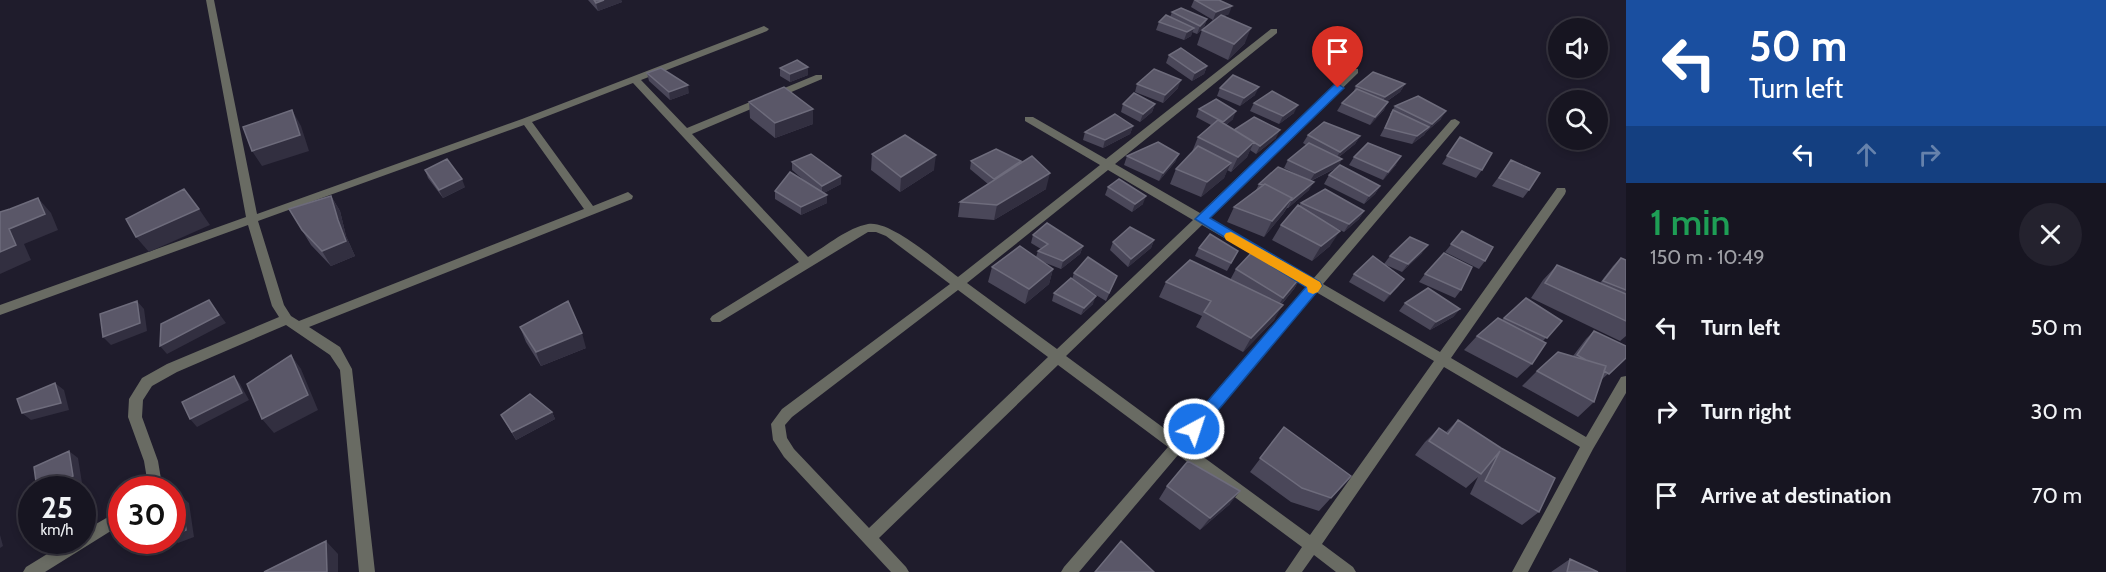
<!DOCTYPE html>
<meta charset="utf-8">
<style>
:root{--surface:#171521;--page:#24222e;--text:#f1f3f6;--muted:#9e9fa5;--line:#36343f}
body{margin:0;font-family:Cabin,sans-serif;background:var(--page);color:var(--text);height:100vh;display:flex;flex-direction:column;font-size:22px;white-space:nowrap}
*{box-sizing:border-box;margin:0}
p{font-size:20px;color:var(--muted)}
.icon{flex:none;width:33px;height:33px;fill:none;stroke:currentColor;stroke-width:2;stroke-linecap:round;stroke-linejoin:round}
.map{position:relative;flex:1;overflow:hidden}
.sheet{display:flex;flex-direction:column;background:var(--surface);width:480px}
.sheet>*{flex:none}
.top-card{background:#1a4fa0;color:#fff;overflow:hidden}
.buttons{position:absolute;left:1548px;top:18px;display:grid;gap:12px}
.buttons a{display:grid;place-items:center;width:60px;height:60px;border-radius:50%;background:var(--surface);box-shadow:0 3px 9px #0003,0 0 0 2px var(--line);font-size:30px}
.speed{position:absolute;left:18px;top:476px;display:flex;gap:12px;font-size:30px;font-weight:700;text-align:center}
.speed>*{display:grid;place-content:center;width:78px;height:78px;border-radius:50%;background:var(--surface);box-shadow:0 3px 9px #0003,0 0 0 2px var(--line);line-height:1}
.speed small{font-size:15px;font-weight:400}
.speed .limit{border:9px solid #d22;background:#fff;color:#111}
.pin{position:absolute;display:grid;place-items:center;width:51px;height:51px;color:#fff;margin:-62px -26px;border-radius:50% 50% 50% 0;rotate:-45deg;box-shadow:0 0 6px #0007}
.pin .icon{rotate:45deg}
.me{position:absolute;width:66px;margin:-33px;rotate:40deg;stroke-linejoin:round;filter:drop-shadow(0 0 4px #0008)}
.turn{display:flex;align-items:center;gap:21px;height:126px;padding:0 24px;font-size:27px}
.turn .icon{width:78px;height:78px;stroke-width:2.5}
.turn b{display:block;font-size:42px;line-height:51px}
.lanes{display:flex;align-items:center;height:57px;padding:0 24px;background:#0003;justify-content:center;gap:30px;direction:ltr}
.lanes .off{opacity:.35}
.round{display:grid;place-items:center;flex:none;width:63px;height:63px;border-radius:32px;background:var(--page)}
.headline{display:flex;align-items:center;justify-content:space-between;height:102px;padding:0 24px}
h1{font-size:36px;font-weight:600;line-height:45px;color:#1e9e55}
ul{padding:0;list-style:none}
li{display:flex;align-items:center;gap:18px;height:84px;padding:0 24px}
li div{flex:1}
li b{display:block;font-size:22px}
li em{font-style:normal}
main{display:flex;flex:1;min-height:0}
.map>svg:first-child{display:block}
.lines{fill:none;stroke-linecap:round;stroke-linejoin:round}
.street{fill:#696b63;fill-rule:evenodd}
.wall{fill:#4a4759}
.shaded-wall{fill:#322f40}
.building{fill:#5a5768;stroke:#6e6c7c;stroke-width:1.5}
.route{fill:#1a73e8;stroke:#114b97;stroke-width:1.5}
.slow{fill:#f59e0b}
</style>
<main>
<div class="map">
<svg width="1626" height="572" viewBox="0 0 1626 572">
<rect width="100%" height="100%" fill="#1f1c2c"/>
<g class="lines">
<path class="street" d="M206,0H214L257,214L522,119L764,26L769,29L767,31L641,80L687,128L816,75H822V79L692,134L808,257C826,246 847,228 868,224C891,220 939,263 958,277L1100,165L1025,121V117H1033L1106,159L1271,29H1277V33L1115,164L1200,213L1352,69H1358V73L1209,218L1270,254L1272,257L1270,260H1262L1202,225L1066,356L1176,437L1307,286L1283,272L1281,269L1283,266H1291L1313,279L1451,120L1455,119L1460,122L1459,124L1323,284L1440,352L1557,188H1565L1566,191L1565,194L1451,358L1586,437L1621,377L1626,376V393L1593,449L1528,572H1512L1580,447L1444,367L1322,544L1353,567L1356,572H1336L1314,555L1302,572H1285L1302,547L1178,455L1079,572H1061L1064,567L1168,447L1058,365L879,538L906,567L909,572H891L784,457L773,440L771,424L782,409L950,284L886,236L876,232H868L720,322H712L710,319L712,316L799,262L633,83L532,122L593,206L628,192L633,196L632,199L309,327L340,347L352,369L375,572H359L340,370L330,355L286,325L177,372L152,386L143,400L142,417L158,461L161,479L158,489H144L147,479L144,461L128,417L129,399L142,378L167,364L279,317L272,306L248,225L0,315V305L246,217ZM524,125L584,209L299,321L291,316L284,305L258,221ZM1108,170L1193,220L1057,349L967,283ZM958,290L1048,357L869,528L794,449L787,438L785,425L792,417ZM1316,292L1434,361L1310,535L1187,445Z
M122,509V524L45,572H23L26,567L70,540H82V532Z"/>
</g>
<path class="wall" d="M588,0H621L622,2L598,11Z
M1194,0H1219L1229,14L1224,16L1245,43L1228,60L1197,45L1202,30L1213,20L1191,7Z
M1172,12L1207,19L1204,27L1197,34L1192,32L1191,36L1184,40L1156,30L1159,22L1170,17Z
M1169,55L1207,66L1204,74L1192,81L1166,63Z
M808,67V75L790,82L780,76V68Z
M647,73L689,93L670,100L649,81Z
M1137,84L1178,88L1163,103L1135,92Z
M1405,84L1400,92L1386,102L1384,110L1370,125L1337,111L1342,103L1353,93L1356,86Z
M1220,88L1255,95L1240,106L1217,96Z
M749,102L813,124L775,138L750,118Z
M1254,103L1294,113L1279,124L1250,111Z
M1123,104H1155L1152,112L1140,122L1121,112Z
M1395,106L1441,119L1426,132L1424,135L1412,144L1380,136L1391,115L1390,114Z
M1199,109L1233,119L1226,125L1234,130L1276,138L1256,154L1250,150L1247,157L1231,172L1227,170L1224,178L1201,197L1170,184L1176,169L1192,152L1198,137L1211,125L1196,117Z
M1133,126L1130,134L1103,148L1083,140L1085,132Z
M1308,135L1360,136L1355,144L1339,157L1338,167L1311,181L1309,190L1288,208H1287L1283,214L1264,237L1227,222L1234,207L1256,190L1259,184L1300,176L1284,168L1288,160L1306,145L1303,143Z
M1460,137L1482,170L1476,178L1442,164Z
M872,154L934,170L900,192L871,170Z
M1179,154L1175,162L1159,181L1124,165L1127,156Z
M1354,157L1396,165L1383,180L1349,165Z
M1511,160L1529,190L1523,198L1492,186Z
M971,161L1020,164L1046,189L994,220L958,217L960,202L988,184L970,169Z
M792,162L841,176V184L824,193L827,203L801,215L775,199V191L806,182L792,170Z
M425,170L465,187L443,198L428,178Z
M1329,175L1380,186L1375,194L1364,204L1324,184Z
M1108,187L1143,204L1132,212L1105,195Z
M331,196L340,211L346,236L355,256L331,266L311,245L289,209Z
M1301,203L1364,211L1359,219L1344,232L1334,227L1330,246L1312,261L1272,240L1281,225L1299,206Z
M1462,231L1485,261L1479,269L1445,252Z
M1033,235L1083,246L1080,254L1061,269L1043,262L1053,269L1049,284L1025,304L988,282L992,267L1036,257L1038,251L1041,249L1031,243Z
M1154,240L1151,248L1128,267L1110,250L1113,242Z
M1199,248L1238,251L1227,271L1195,256Z
M1422,253L1402,272L1386,265L1404,279L1398,287L1384,302L1349,282L1354,274L1384,264L1390,256Z
M1621,258L1626,260V336L1620,341L1531,298L1543,280L1557,265L1600,283L1613,266Z
M1236,269L1303,274L1294,289L1281,305L1274,320L1243,352L1196,327L1202,316L1159,297L1166,282L1230,280Z
M1074,273L1117,276L1106,301L1084,288L1093,304L1081,315L1052,301L1054,293L1072,279Z
M1425,274L1461,290L1455,298L1419,282Z
M1526,298L1562,321L1543,341L1532,364L1517,378L1464,350L1477,336L1502,320Z
M1405,303L1460,309L1453,317L1430,330L1399,311Z
M520,327L586,348L541,366L526,342Z
M1594,331L1626,358L1601,380L1594,402L1578,417L1522,386L1537,371L1573,356L1586,339Z
M552,412L555,419L516,440L501,415Z
M1458,420L1501,448L1539,512L1522,525L1470,494L1478,477L1466,488L1415,455L1425,442L1439,428L1446,432Z
M1284,427L1351,476L1319,511L1291,502L1250,472Z
M1167,486L1230,504L1200,530L1159,499Z
M1570,559L1598,572H1551Z"/>
<path class="shaded-wall" d="M604,0H621L622,2L598,11L596,3Z
M1232,6L1229,14L1213,20L1216,12Z
M1207,19L1204,27L1197,34L1200,26Z
M1194,28L1191,36L1184,40L1187,32Z
M1251,28L1245,43L1228,60L1234,44Z
M1207,66L1204,74L1192,81L1195,73Z
M808,67V75L790,82V74Z
M1181,80L1178,88L1163,103L1165,95Z
M1405,84L1400,92L1381,105L1385,97Z
M688,85L689,93L670,100L669,92Z
M1259,87L1255,95L1240,106L1244,98Z
M1388,102L1384,110L1370,125L1375,117Z
M1155,104L1152,112L1140,122L1143,114Z
M1298,105L1294,113L1279,124L1283,116Z
M813,109V124L775,138V123Z
M292,110L301,126L309,151L262,166L252,151Z
M1236,111L1233,119L1220,130L1223,122Z
M1446,111L1441,119L1426,132L1432,124Z
M1133,126L1130,134L1103,148L1105,140Z
M1429,127L1424,135L1412,144L1417,136Z
M1280,130L1276,138L1256,154L1260,146Z
M1360,136L1355,144L1335,160L1340,152Z
M1254,142L1247,157L1231,172L1238,157Z
M1179,154L1175,162L1159,181L1163,173Z
M936,155L934,170L900,192L901,177Z
M1401,156L1396,165L1383,180L1388,172Z
M1342,159L1338,167L1310,181L1315,173Z
M1021,161L1019,169L992,187L994,179Z
M1231,163L1224,178L1201,197L1207,182Z
M1050,173L1046,189L994,220L997,205Z
M841,176V184L822,194V186Z
M462,179L465,187L443,198L439,190Z
M1314,182L1309,190L1288,208L1292,200Z
M1380,186L1375,194L1364,204L1369,196Z
M827,195V203L801,215V207Z
M331,196L340,211L346,236L355,256L331,266L322,251L338,220Z
M1146,196L1143,204L1132,212L1135,204Z
M38,198L51,213L58,230L24,244L31,260L0,274V252L9,229Z
M1292,198L1283,214L1264,237L1272,221Z
M199,209L210,225L149,252L136,237Z
M1364,211L1359,219L1344,232L1349,224Z
M1340,231L1330,246L1312,261L1321,246Z
M1154,240L1151,248L1128,267L1131,259Z
M1428,245L1422,253L1402,272L1408,264Z
M1083,246L1080,254L1061,269L1063,261Z
M1053,269L1049,284L1025,304L1029,289Z
M1303,274L1294,289L1274,313L1283,298Z
M1404,279L1398,287L1384,302L1390,294Z
M1096,296L1093,304L1081,315L1084,308Z
M209,300L226,323L167,354L160,346Z
M137,301L144,309L147,331L111,345L103,337Z
M1283,305L1274,320L1243,352L1251,338Z
M1460,309L1453,317L1430,330L1436,322Z
M582,333L586,348L541,366L536,352Z
M291,355L301,369L318,410L274,433L262,419Z
M234,376L240,384L249,400L197,427L190,419Z
M55,383L64,390L69,410L31,420L22,413Z
M552,412L555,419L516,440L512,432Z
M69,451L78,458L82,483L70,489H45Z
M1240,491L1230,504L1200,530L1210,518Z
M181,496L189,503L194,537L178,543L172,538V536Z
M0,535L3,546L0,548Z
M326,541L338,554V572H327Z"/>
<path class="building" d="M594,0H604L596,3Z
M1195,0H1219L1232,6L1216,12Z
M1181,8L1207,19L1200,26L1172,12Z
M1166,15L1194,28L1187,32L1159,22Z
M1221,15L1251,28L1234,44L1202,30Z
M1181,48L1207,66L1195,73L1169,55Z
M797,60L808,67L790,74L780,68Z
M661,68L688,85L669,92L647,73Z
M1154,69L1181,80L1165,95L1137,84Z
M1373,72L1405,84L1385,97L1356,86Z
M1233,75L1259,87L1244,98L1220,88Z
M784,87L813,109L775,123L749,102Z
M1357,89L1388,102L1375,117L1342,103Z
M1272,91L1298,105L1283,116L1254,103Z
M1134,93L1155,104L1143,114L1123,104Z
M1418,96L1446,111L1432,124L1395,106Z
M1216,99L1236,111L1223,122L1199,109Z
M292,110L300,135L252,151L243,127Z
M1393,110L1429,127L1417,136L1385,128Z
M1115,114L1133,126L1105,140L1085,132Z
M1254,117L1280,130L1260,146L1234,130Z
M1218,120L1254,142L1238,157L1198,137Z
M1324,122L1360,136L1340,152L1308,135Z
M905,135L936,155L901,177L872,154Z
M1460,137L1492,153L1482,170L1447,156Z
M1158,142L1179,154L1163,173L1127,156Z
M1309,143L1342,159L1315,173L1288,160Z
M1368,143L1401,156L1388,172L1354,157Z
M1198,146L1231,163L1207,182L1176,169Z
M996,149L1021,161L994,179L971,161Z
M811,154L841,176L822,186L792,162Z
M1032,156L1050,173L997,205L960,202Z
M447,159L462,179L439,190L425,170Z
M1511,160L1540,173L1529,190L1499,178Z
M1340,165L1380,186L1369,196L1329,175Z
M1278,167L1314,182L1292,200L1291,199L1292,198L1265,184L1263,185L1259,184Z
M790,172L827,195L801,207L775,191Z
M1119,179L1146,196L1135,204L1108,187Z
M1265,184L1292,198L1272,221L1234,207Z
M184,189L199,209L136,237L126,219Z
M1325,189L1364,211L1349,224L1301,203Z
M331,196L338,220L346,241L322,251L302,230L289,209Z
M38,198L45,214L9,229L16,245L0,252V212L10,209Z
M1298,205L1340,231L1321,246L1281,225Z
M1047,223L1083,246L1063,261L1038,251L1048,244L1033,235Z
M1130,227L1154,240L1131,259L1113,242Z
M1462,231L1493,247L1485,261L1451,244Z
M1210,234L1238,251L1231,263L1199,248Z
M1410,237L1428,245L1408,264L1390,256Z
M1020,246L1053,269L1029,289L992,267Z
M1256,248L1303,274L1283,298L1236,269Z
M1444,253L1472,267L1461,290L1425,274Z
M1373,256L1404,279L1390,294L1354,274Z
M1088,257L1117,276L1109,293L1074,273Z
M1621,258L1626,260V290L1603,281Z
M1190,260L1283,305L1251,338L1204,312L1211,301L1166,282Z
M1557,265L1626,294V321L1545,283Z
M1071,278L1096,296L1084,308L1054,293Z
M1428,288L1460,309L1436,322L1405,303Z
M1526,298L1562,321L1547,338L1504,318Z
M209,300L219,315L160,346L161,324Z
M137,301L140,323L103,337L100,314Z
M568,301L582,333L536,352L520,327Z
M1498,318L1546,343L1532,364L1477,336Z
M1594,331L1626,346V358L1609,374L1604,371L1606,366L1586,360L1577,355Z
M1558,352L1606,366L1594,402L1537,371Z
M291,355L308,395L262,419L247,384Z
M234,376L242,393L190,419L182,402Z
M55,383L61,403L22,413L17,399Z
M530,394L552,412L512,432L501,415Z
M1458,420L1501,448L1555,478L1539,512L1485,481L1500,451L1481,474L1429,441L1439,428L1448,434Z
M1284,427L1351,476L1331,498L1302,488L1260,458Z
M69,451L73,476L45,489H37L34,467Z
M1188,461L1240,491L1210,518L1167,486Z
M181,496L186,530L172,536V500Z
M326,541L327,572H264Z
M1121,541L1154,572H1095Z
M1570,559L1598,572H1567Z"/>
<path class="route" d="M1338,84L1344,88L1342,90L1210,218L1320,282L1322,286L1199,433L1194,435L1188,433L1186,429L1188,424L1306,287L1195,219L1334,85Z"/>
<path class="slow" d="M1231,232L1320,282L1322,286L1318,292L1313,294L1308,292L1307,287L1226,240L1224,236L1226,233Z"/>
</svg>
<div class="buttons">
<a><svg class="icon" aria-label="sound" viewBox="0 0 24 24"><path d="M4 9h4l5-4v14l-5-4H4zM17 9q2 3 0 6"/></svg></a>
<a><svg class="icon" aria-label="search" viewBox="0 0 24 24"><circle cx="10" cy="10" r="6"/><path d="M15 15l6 6"/></svg></a>
</div>
<div class="speed"><div>25<small>km/h</small></div><div class="limit">30</div></div>
<div class="pin" style="left:1338px;top:88px;background:#d93025"><svg class="icon" aria-label="arrive" viewBox="0 0 24 24"><path d="M6 21V4h12l-3 4 3 4H6"/></svg></div>
<svg class="me" style="left:1194px;top:429px" viewBox="-20 -20 40 40"><circle r="17" fill="#1a73e8" stroke="#fff" stroke-width="3"/><path d="M0-11L8 9 0 5-8 9z" fill="#fff"/></svg>
</div>
<section class="sheet">
<div class="top-card">
<div class="turn"><svg class="icon" aria-label="left" viewBox="0 0 24 24"><path d="M17 20v-9H6M10 6l-5 5 5 5"/></svg><div><b>50 m</b>Turn left</div></div>
<div class="lanes"><svg class="icon" aria-label="left" viewBox="0 0 24 24"><path d="M17 20v-9H6M10 6l-5 5 5 5"/></svg><svg class="icon off" aria-label="ahead" viewBox="0 0 24 24"><path d="M12 20V5M6 11l6-6 6 6"/></svg><svg class="icon off" aria-label="right" viewBox="0 0 24 24"><path d="M7 20v-9h11M14 6l5 5-5 5"/></svg></div>
</div>
<div class="headline"><div><h1>1 min</h1><p>150 m · 10:49</p></div><a class="round"><svg class="icon" aria-label="close" viewBox="0 0 24 24"><path d="M6 6l12 12M18 6L6 18"/></svg></a></div>
<ul>
<li><svg class="icon" aria-label="left" viewBox="0 0 24 24"><path d="M17 20v-9H6M10 6l-5 5 5 5"/></svg><div><b>Turn left</b></div><em>50 m</em></li>
<li><svg class="icon" aria-label="right" viewBox="0 0 24 24"><path d="M7 20v-9h11M14 6l5 5-5 5"/></svg><div><b>Turn right</b></div><em>30 m</em></li>
<li><svg class="icon" aria-label="arrive" viewBox="0 0 24 24"><path d="M6 21V4h12l-3 4 3 4H6"/></svg><div><b>Arrive at destination</b></div><em>70 m</em></li>
</ul>
</section>
</main>
